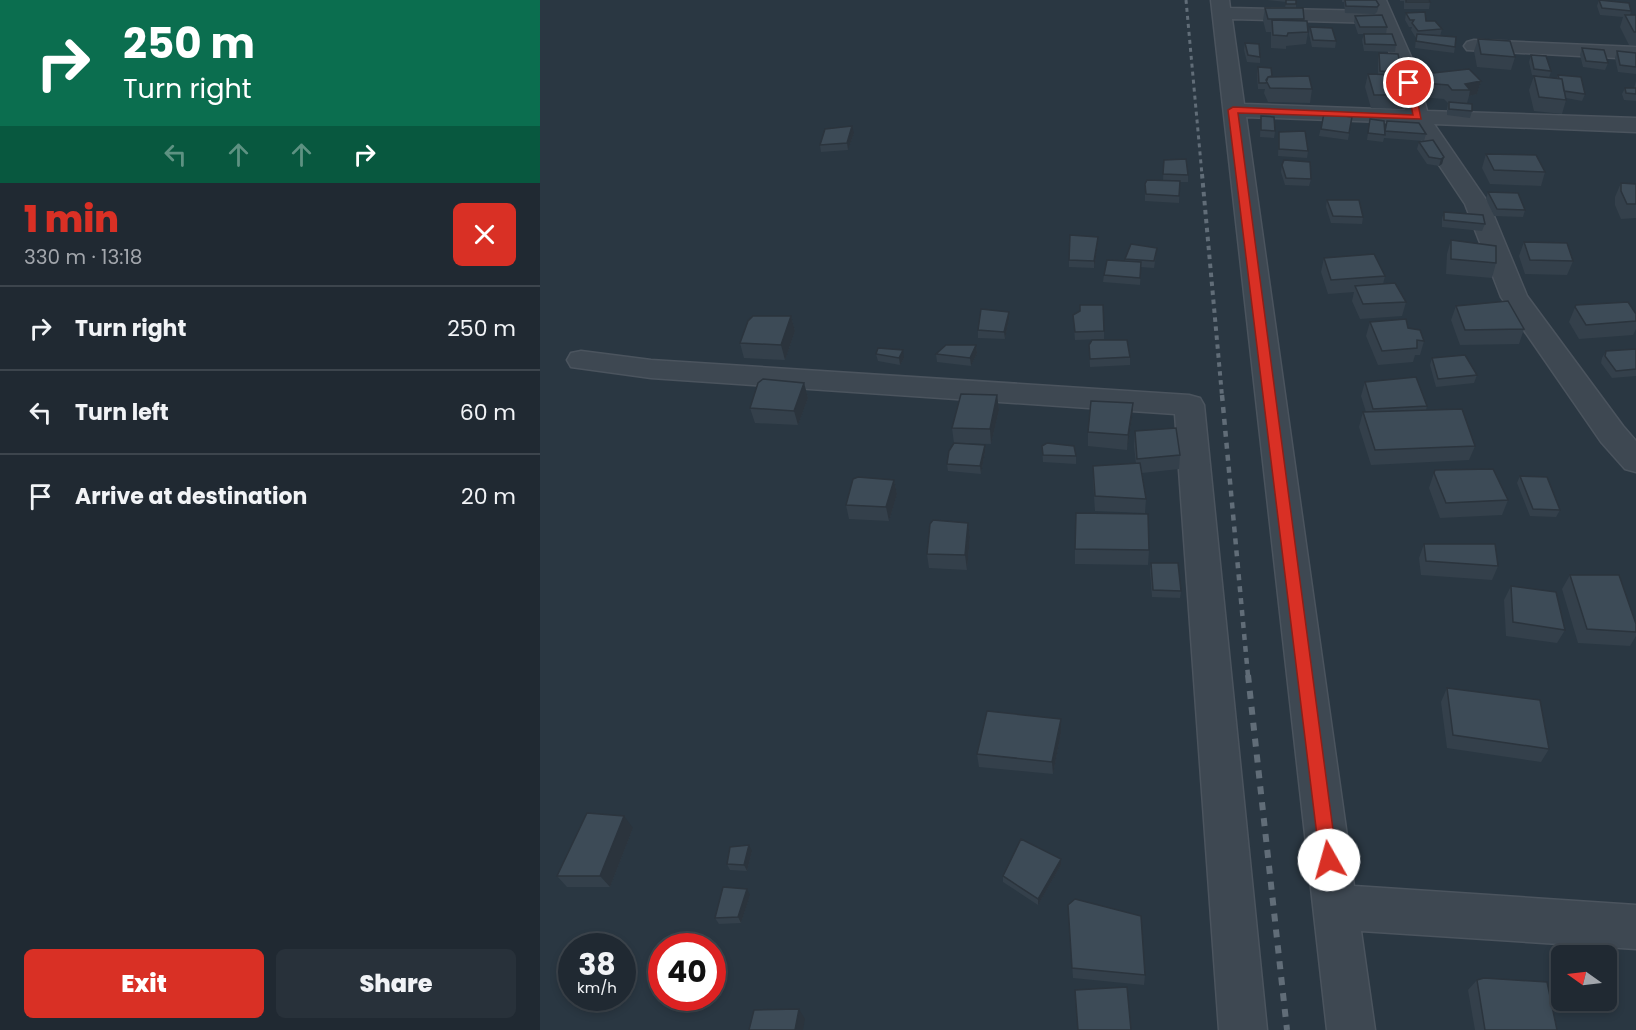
<!DOCTYPE html>
<meta charset="utf-8">
<style>
:root{--surface:#202932;--page:#28313a;--text:#f1f3f6;--muted:#a2a6ac;--line:#3d454d;--accent:#d93025}
body{margin:0;font-family:Poppins,sans-serif;background:var(--page);color:var(--text);height:100vh;display:flex;flex-direction:column;font-size:22px;white-space:nowrap}
*{box-sizing:border-box;margin:0}
p{font-size:20px;color:var(--muted)}
.icon{flex:none;width:33px;height:33px;fill:none;stroke:currentColor;stroke-width:2;stroke-linecap:round;stroke-linejoin:round}
.map{position:relative;flex:1;overflow:hidden}
.panel{display:flex;flex-direction:column;background:var(--surface);width:540px}
.panel>*{flex:none}
.hud{background:#0b6e4f;color:#fff;overflow:hidden}
.needle{width:39px;rotate:284deg}
.controls{position:absolute;left:1011px;top:945px;display:grid;gap:12px}
.controls a{display:grid;place-items:center;width:66px;height:66px;border-radius:9px;background:var(--surface);box-shadow:0 3px 9px #0003,0 0 0 2px var(--line);font-size:30px}
.speed{position:absolute;left:18px;top:933px;display:flex;gap:12px;font-size:30px;font-weight:700;text-align:center}
.speed>*{display:grid;place-content:center;width:78px;height:78px;border-radius:50%;background:var(--surface);box-shadow:0 3px 9px #0003,0 0 0 2px var(--line);line-height:1}
.speed small{font-size:15px;font-weight:400}
.speed .limit{border:9px solid #d22;background:#fff;color:#111}
.pin{position:absolute;display:grid;place-items:center;width:51px;height:51px;color:#fff;margin:-26px;border:3px solid #fff;border-radius:50%;box-shadow:0 2px 6px #0007}
.me{position:absolute;width:66px;margin:-33px;rotate:353deg;stroke-linejoin:round;filter:drop-shadow(0 0 4px #0008)}
.turn{display:flex;align-items:center;gap:21px;height:126px;padding:0 24px;font-size:27px}
.turn .icon{width:78px;height:78px;stroke-width:2.5}
.turn b{display:block;font-size:42px;line-height:51px}
.lanes{display:flex;align-items:center;height:57px;padding:0 24px;background:#0003;justify-content:center;gap:30px;direction:ltr}
.lanes .off{opacity:.35}
.round{display:grid;place-items:center;flex:none;width:63px;height:63px;border-radius:9px;background:var(--page)}
.summary{display:flex;align-items:center;justify-content:space-between;height:102px;padding:0 24px}
h1{font-size:36px;font-weight:800;line-height:45px;color:var(--accent)}
.cta{display:flex;gap:12px;margin-top:auto;padding:12px 24px}
.cta a{flex:1;height:69px;border-radius:9px;background:var(--accent);color:#fff;font-size:24px;font-weight:800;line-height:69px;text-align:center}
.cta a+a{background:var(--page);color:var(--text)}
ul{padding:0;list-style:none}
li{display:flex;align-items:center;gap:18px;height:84px;padding:0 24px;border-top:2px solid var(--line)}
li div{flex:1}
li b{display:block;font-size:22px}
li em{font-style:normal}
main{display:flex;flex:1;min-height:0}
.map>svg:first-child{display:block}
.lines{fill:none;stroke-linecap:round;stroke-linejoin:round}
.minor-casing{stroke:#4b545e;stroke-width:3}
.minor{fill:#3e4852;fill-rule:evenodd}
.rail-far3{stroke:#616d78;stroke-width:3;stroke-dasharray:4 4;stroke-linecap:butt}
.rail-far2{stroke:#616d78;stroke-width:4;stroke-dasharray:4.5 4.5;stroke-linecap:butt}
.rail-far1{stroke:#616d78;stroke-width:4.5;stroke-dasharray:6 6;stroke-linecap:butt}
.rail{stroke:#616d78;stroke-width:6;stroke-dasharray:8 8;stroke-linecap:butt}
.wall{fill:#34404b}
.shaded-wall{fill:#2b343d}
.building{fill:#3d4b57;stroke:#2b343d;stroke-width:1.5}
.route{fill:#d93025;stroke:#8d1f18;stroke-width:1.5}
</style>
<main>
<section class="panel">
<div class="hud">
<div class="turn"><svg class="icon" aria-label="right" viewBox="0 0 24 24"><path d="M7 20v-9h11M14 6l5 5-5 5"/></svg><div><b>250 m</b>Turn right</div></div>
<div class="lanes"><svg class="icon off" aria-label="left" viewBox="0 0 24 24"><path d="M17 20v-9H6M10 6l-5 5 5 5"/></svg><svg class="icon off" aria-label="ahead" viewBox="0 0 24 24"><path d="M12 20V5M6 11l6-6 6 6"/></svg><svg class="icon off" aria-label="ahead" viewBox="0 0 24 24"><path d="M12 20V5M6 11l6-6 6 6"/></svg><svg class="icon" aria-label="right" viewBox="0 0 24 24"><path d="M7 20v-9h11M14 6l5 5-5 5"/></svg></div>
</div>
<div class="summary"><div><h1>1 min</h1><p>330 m · 13:18</p></div><a class="round" style="background:#d93025;color:#fff"><svg class="icon" aria-label="close" viewBox="0 0 24 24"><path d="M6 6l12 12M18 6L6 18"/></svg></a></div>
<ul>
<li><svg class="icon" aria-label="right" viewBox="0 0 24 24"><path d="M7 20v-9h11M14 6l5 5-5 5"/></svg><div><b>Turn right</b></div><em>250 m</em></li>
<li><svg class="icon" aria-label="left" viewBox="0 0 24 24"><path d="M17 20v-9H6M10 6l-5 5 5 5"/></svg><div><b>Turn left</b></div><em>60 m</em></li>
<li><svg class="icon" aria-label="arrive" viewBox="0 0 24 24"><path d="M6 21V4h12l-3 4 3 4H6"/></svg><div><b>Arrive at destination</b></div><em>20 m</em></li>
</ul>
<div class="cta"><a>Exit</a><a>Share</a></div>
</section>
<div class="map">
<svg width="1096" height="1030" viewBox="0 0 1096 1030">
<rect width="100%" height="100%" fill="#2a3742"/>
<g class="lines">
<defs>
<path id="minor" d="M671,0H689L690,8L833,11L828,0H846L875,66L887,111L1096,118V132L894,124L949,204L987,296L1083,426L1096,441V472L1085,469L1061,442L961,297L925,204L871,123L706,117L814,886L1096,905V949L821,931L835,1030H787ZM692,19L838,23L855,66L865,110L704,104Z
M934,40L1096,47V59L927,50L924,46L927,42Z
M41,351L111,360L649,395L660,398L664,405L727,1030H679L635,414L111,378L31,367L27,360L31,353Z"/>
</defs>
<use href="#minor" class="minor-casing"/>
<use href="#minor" class="minor"/>
<path class="rail-far3" d="M646,0L662,175"/>
<path class="rail-far2" d="M662,174L682,396"/>
<path class="rail-far1" d="M682,395L708,676"/>
<path class="rail" d="M708,675L747,1030"/>
</g>
<path class="wall" d="M727,0H756V8L764,19V21L768,32L766,44L746,46V49L731,48V32H726L723,20L725,8H745L746,2Z
M802,0H836L839,5L837,12L835,14L805,13L804,2H802Z
M860,0H889L890,2L889,9H864V1H860Z
M1059,0L1091,11L1090,15H1096V45H1089L1080,27L1083,17L1060,15L1057,6Z
M866,13L886,21L902,29L900,36L915,47L914,53L875,48L876,38L871,30L872,27H869L865,20Z
M815,16L847,27L846,34H818L814,22Z
M770,27L796,41L795,48L772,47L769,34Z
M824,34L856,45L855,52L824,51L822,40Z
M938,39L975,57L971,70L937,67L934,51Z
M705,43L720,57V63L707,62L704,50Z
M1042,48L1068,63L1065,70L1043,67L1040,55Z
M1077,51L1096,53V74L1078,72L1075,58Z
M839,53L862,73L860,79L867,95L864,109L831,108L825,87L828,74L838,75V59Z
M991,55L1011,71L1009,78H1017L1018,75L1045,94L1042,101L1026,98V100L1022,114L994,111L989,90L994,76L1003,77L992,75L989,62Z
M718,67L732,77L772,89L770,103L728,102L724,93L725,89H718L717,74Z
M884,74L941,81L937,94L929,96L927,103L932,111L930,118L907,115V109L908,103L904,99L880,97L881,87Z
M1096,81V101L1084,100L1082,94L1085,88H1094Z
M784,113L812,117L808,140L779,136Z
M721,116L735,131L734,138L720,137Z
M830,119L844,133L847,121L886,134L884,141L844,138L843,142L827,140Z
M739,132L768,151L767,158L738,156Z
M314,133L308,150L281,152L280,145Z
M879,142L904,157L902,164L899,166L887,164L877,149Z
M946,154L1005,172L1001,186L950,184L942,168Z
M624,160L648,175V182H640L639,203L605,201V184L623,181Z
M742,165L771,179L769,186L745,185L741,172Z
M1081,183L1096,184V218L1081,219L1075,205V197Z
M948,192L985,210L983,217L954,216L946,199Z
M787,200L823,217L822,224L791,223L786,207Z
M904,212L945,224L942,231L902,227V219Z
M911,240L956,263L952,278L906,274L907,254Z
M984,242L1033,261L1027,275L985,274L979,256Z
M558,244L554,268L529,267V260Z
M616,255L614,268L601,267L600,285L563,282L564,275L585,261V259Z
M784,258L845,276L843,284L866,302L862,316L820,319L812,301L814,292L788,294L781,272Z
M1036,305L1096,314V329L1093,335L1039,339L1029,322Z
M916,306L984,329L979,344L920,345L911,320Z
M533,315L564,331V339L535,340Z
M251,316L255,331L245,360L204,358L200,343Z
M469,319L465,339L438,338V330Z
M830,322L868,328L884,341L880,355H875L873,362L838,365L826,336Z
M436,345L437,353L431,366L397,362L396,354Z
M549,345L590,357V365L550,367Z
M1096,349V376L1072,378L1061,363L1062,358L1066,351Z
M336,354L364,358L360,365L338,361Z
M892,358L937,375L934,383L896,387L890,365Z
M825,382L887,406L886,410L935,446L929,460L831,465L819,427L823,412H826L821,396Z
M264,383L268,398L258,425L215,423L210,408Z
M457,395L459,410L451,444L414,443L412,428Z
M593,403L592,418L587,450L548,446V432Z
M595,431L640,455L639,469L602,473L606,499L605,513L555,511L553,481V466L596,464L594,446Z
M502,446L536,456V464L503,462Z
M445,452L441,474L408,471L407,464Z
M894,473L968,500L962,515L900,518L889,488Z
M980,476L1020,510L1016,517L990,516L977,483Z
M354,480L357,494L349,521L309,519L306,505Z
M428,523L430,537L427,570L389,568L387,554Z
M884,544L958,566L952,580L881,575L879,558Z
M535,549L609,550L608,565L535,564Z
M611,563L641,591L640,598L612,597L610,570Z
M1030,575L1096,624V636L1090,646L1038,643L1022,589Z
M971,586L1025,630L1017,643L966,636L964,600Z
M907,688L1009,749L1001,762L907,748L901,702Z
M521,733L513,774L439,767L437,754Z
M93,828L70,887H27L17,876Z
M212,851L207,871L190,870L187,864Z
M521,859V865L498,905L463,882V876Z
M210,895L201,923L179,924L175,918Z
M528,905L605,975L604,985L533,978Z
M937,980L1017,1030H935L928,990Z"/>
<path class="shaded-wall" d="M941,81L937,94L929,96L930,90L925,84Z
M312,126L314,133L308,150L307,143Z
M904,157L902,164L899,166L901,159Z
M558,237V244L554,268V261Z
M469,312V319L465,339L464,332Z
M251,316L255,331L245,360L241,345Z
M436,345L437,353L431,366L430,358Z
M363,350L364,358L360,365L359,358Z
M264,383L268,398L258,425L254,411Z
M457,395L459,410L451,444L450,429Z
M593,403L592,418L587,450L588,435Z
M445,445V452L441,474L440,466Z
M354,480L357,494L349,521L346,507Z
M428,523L430,537L427,570L425,555Z
M521,719V733L513,774L512,762Z
M84,816L93,828L70,887L60,876Z
M209,845L212,851L207,871L204,865Z
M521,859V865L498,905V899Z
M207,889L210,895L201,923L198,917Z
M259,1009L265,1019L263,1030H255Z"/>
<path class="building" d="M746,0H756V4H746Z
M805,0H836L839,5L837,7L806,6Z
M866,0H889L890,2H866Z
M1059,0L1089,3L1091,11L1062,8Z
M725,8H763L764,19H728Z
M885,12L886,21H895L902,29L878,31L872,23L874,20H870L866,13Z
M842,15L847,27H820L815,16Z
M1085,15H1096V32H1094Z
M732,20L767,21L768,32L748,33L747,36L733,35Z
M770,27L792,28L796,41L773,40Z
M824,34H852L856,45L825,44Z
M877,34L916,37L915,47L876,41Z
M938,39L970,41L975,57L941,54Z
M705,43L719,44L720,57L708,55Z
M1042,48L1064,50L1068,63L1046,61Z
M1077,51L1096,53V67L1080,65Z
M839,53L858,54L862,73L840,71Z
M991,55L1006,56L1011,71L994,69Z
M718,67L731,68L732,76L728,77L726,83H719Z
M929,69L941,81L925,84L930,90H912L908,85L883,83L884,74Z
M828,74L859,75L867,95H834Z
M1018,75L1041,77L1045,94L1024,91L1022,79H1019Z
M769,76L772,89L730,88L726,80L728,77Z
M994,76L1022,79L1026,100L999,97Z
M1085,88H1096V94L1086,93Z
M909,102L932,104V111L909,109Z
M784,113L812,117L809,133L781,129Z
M721,116L734,117L735,131L721,130Z
M830,119L844,121L845,135L828,133Z
M847,121L879,123L886,134L845,131Z
M312,126L307,143L280,145L285,129Z
M765,131L768,151L739,149V132Z
M893,140L904,157L901,159L889,157L879,142Z
M946,154L996,155L1005,172L954,170Z
M646,159L648,175L623,174L624,160Z
M744,160L770,162L771,179L746,178L742,165Z
M607,180L640,181L639,196L606,194L605,184Z
M1081,183L1096,184V204H1087L1081,191Z
M948,192L978,193L985,210L957,209Z
M787,200H819L823,217L793,216Z
M904,212L943,215L945,224L904,220Z
M530,235L558,237L554,261L529,260Z
M911,240L956,246V263L911,259Z
M984,242L1027,243L1033,261L990,260Z
M591,244L617,248L614,261L585,259Z
M834,254L845,276L791,280L784,258Z
M567,260L601,262L600,278L564,275Z
M855,283L866,302L823,304L815,286Z
M968,301L984,329L925,330L916,306Z
M1088,302L1096,314V321L1046,325L1035,307L1036,305Z
M540,305H563L564,331L535,332L533,315L540,311Z
M441,309L469,312L464,332L438,330Z
M213,316H251L241,345L200,343L208,321Z
M866,319L868,328L880,330L884,341L877,340V348L842,351L830,322Z
M552,340H587L590,357L550,359L549,345Z
M406,345H436L430,358L396,354Z
M338,348L363,350L359,358L336,354Z
M1096,349V369L1076,371L1065,356L1066,351Z
M925,355L937,375L898,379L892,358Z
M876,377L887,406L833,409L825,382Z
M223,379L264,383L254,411L210,408L218,383Z
M421,394L457,395L450,429L412,428Z
M551,401L593,403L588,435L548,432Z
M922,409L935,446L835,450L823,412Z
M636,428L640,455L597,459L595,431Z
M414,443L445,445L440,466L407,464L409,451Z
M507,443L534,446L536,456L503,455L502,446Z
M600,463L606,499L555,496L553,466Z
M953,469L968,500L906,503L894,473L895,470Z
M980,476L1007,477L1020,510L993,509Z
M318,477L354,480L346,507L306,505L313,479Z
M536,513L608,514L609,550L535,549Z
M393,520L428,523L425,555L387,554L390,524Z
M884,544H955L958,566L886,561Z
M611,563H638L641,591L613,590Z
M1030,575H1079L1096,624V632L1047,629Z
M971,586L1016,592L1025,630L973,622Z
M907,688L1000,700L1009,749L913,735Z
M447,711L521,719L512,762L437,754Z
M47,813L84,816L60,876H17Z
M481,839L521,859L498,899L463,876Z
M209,845L204,865L187,864L190,847Z
M183,887L207,889L198,917L175,918Z
M535,899L601,916L605,975L532,968L528,905Z
M944,978L1007,982L1017,1030H945L937,980Z
M587,987L591,1030H538L535,990Z
M259,1009L255,1030H209L214,1010Z"/>
<path class="route" d="M866,81L874,83L881,119L698,113L797,860L795,866L789,869L782,866L780,860L688,110L693,107L873,115Z"/>
</svg>
<div class="controls">
<a><svg class="needle" viewBox="-14 -14 28 28"><path d="M0-13l5 13h-10z" fill="#e53935"/><path d="M0 13l5-13h-10z" fill="#a2a6ac"/></svg></a>
</div>
<div class="speed"><div>38<small>km/h</small></div><div class="limit">40</div></div>
<div class="pin" style="left:869px;top:83px;background:#d93025"><svg class="icon" aria-label="arrive" viewBox="0 0 24 24"><path d="M6 21V4h12l-3 4 3 4H6"/></svg></div>
<svg class="me" style="left:789px;top:860px" viewBox="-20 -20 40 40"><circle r="19" fill="#fff"/><path d="M0-13L10 11 0 6-10 11z" fill="#d93025"/></svg>
</div>
</main>
